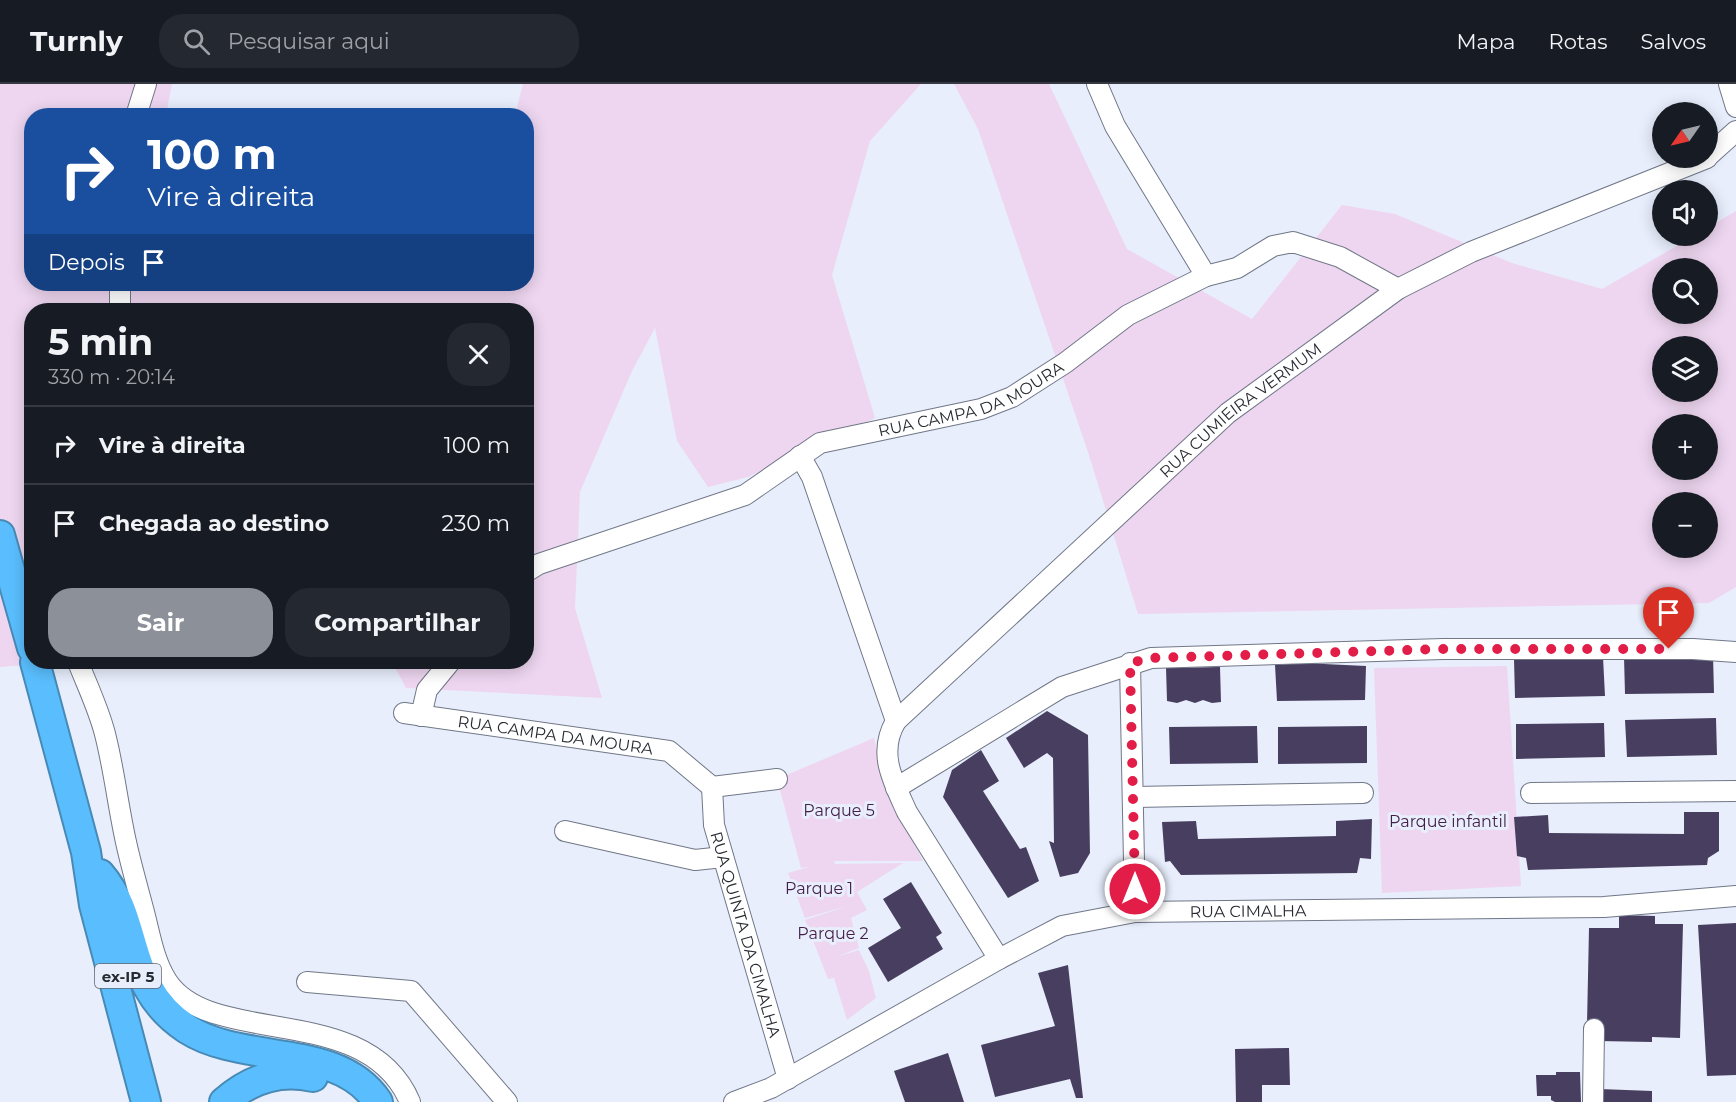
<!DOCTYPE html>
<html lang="pt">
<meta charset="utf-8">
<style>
:root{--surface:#171b24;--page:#242831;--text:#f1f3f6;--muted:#9ea1a6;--line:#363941;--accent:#8c9099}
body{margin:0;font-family:Montserrat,sans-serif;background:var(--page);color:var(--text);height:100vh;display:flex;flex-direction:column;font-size:22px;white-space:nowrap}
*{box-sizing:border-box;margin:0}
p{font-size:20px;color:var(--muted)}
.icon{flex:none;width:33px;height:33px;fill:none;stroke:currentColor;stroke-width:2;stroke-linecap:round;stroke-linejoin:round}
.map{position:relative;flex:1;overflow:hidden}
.panel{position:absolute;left:24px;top:219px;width:510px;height:366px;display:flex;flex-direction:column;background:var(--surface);border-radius:24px;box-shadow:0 3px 15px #0003}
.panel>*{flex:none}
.top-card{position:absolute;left:24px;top:24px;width:510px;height:183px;border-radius:24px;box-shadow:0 3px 15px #0003;background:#1a4fa0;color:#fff;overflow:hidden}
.needle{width:39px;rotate:236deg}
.fabs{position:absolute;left:1652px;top:18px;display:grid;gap:12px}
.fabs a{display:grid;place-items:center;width:66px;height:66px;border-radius:50%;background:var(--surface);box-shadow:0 3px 15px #0003;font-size:30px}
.pin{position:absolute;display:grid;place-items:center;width:51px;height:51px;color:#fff;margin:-62px -26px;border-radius:50% 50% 50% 0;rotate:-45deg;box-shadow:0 0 6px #0007}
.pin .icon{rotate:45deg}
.me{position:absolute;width:66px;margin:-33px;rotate:0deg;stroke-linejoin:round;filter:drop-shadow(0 0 4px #0008)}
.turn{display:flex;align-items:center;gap:21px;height:126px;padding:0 24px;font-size:27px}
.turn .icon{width:78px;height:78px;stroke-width:2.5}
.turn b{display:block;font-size:42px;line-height:51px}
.then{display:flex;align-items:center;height:57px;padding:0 24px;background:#0003;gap:12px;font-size:22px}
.round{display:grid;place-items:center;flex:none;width:63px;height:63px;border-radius:24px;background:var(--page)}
.headline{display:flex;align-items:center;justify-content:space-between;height:102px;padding:0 24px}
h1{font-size:36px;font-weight:700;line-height:45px}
.cta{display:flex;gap:12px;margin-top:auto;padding:12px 24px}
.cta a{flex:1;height:69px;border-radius:24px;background:var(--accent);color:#fff;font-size:24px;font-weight:700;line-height:69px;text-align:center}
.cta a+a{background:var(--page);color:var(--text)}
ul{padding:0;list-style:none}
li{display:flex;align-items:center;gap:18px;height:78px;padding:0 24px;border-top:2px solid var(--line)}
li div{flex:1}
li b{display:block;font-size:22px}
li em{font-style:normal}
header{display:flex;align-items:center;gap:36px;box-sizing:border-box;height:84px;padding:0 30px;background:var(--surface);border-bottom:2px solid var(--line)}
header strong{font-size:28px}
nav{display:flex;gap:33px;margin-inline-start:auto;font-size:21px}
.search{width:420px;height:54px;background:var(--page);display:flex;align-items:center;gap:15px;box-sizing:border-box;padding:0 21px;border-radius:24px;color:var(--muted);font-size:22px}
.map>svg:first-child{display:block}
.green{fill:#eed6f0;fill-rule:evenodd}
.building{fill:#483f60}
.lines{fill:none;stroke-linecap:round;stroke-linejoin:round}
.minor-casing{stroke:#707787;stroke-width:22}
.highway-casing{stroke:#488ab6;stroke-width:32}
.minor{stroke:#fff;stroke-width:20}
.highway{stroke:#5abefe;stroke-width:28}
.route{stroke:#e11d48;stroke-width:10;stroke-dasharray:0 18}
.labels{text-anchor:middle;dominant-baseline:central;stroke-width:6;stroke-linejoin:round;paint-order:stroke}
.shield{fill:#e8eefc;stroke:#61656d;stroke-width:1.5}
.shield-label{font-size:15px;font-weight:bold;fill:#272a30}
.street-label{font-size:16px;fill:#272a30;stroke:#e8eefc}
.park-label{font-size:16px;fill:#441e47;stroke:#e8eefc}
</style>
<header>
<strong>Turnly</strong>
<div class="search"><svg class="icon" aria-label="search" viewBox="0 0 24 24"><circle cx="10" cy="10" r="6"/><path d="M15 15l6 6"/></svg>Pesquisar aqui</div>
<nav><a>Mapa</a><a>Rotas</a><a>Salvos</a></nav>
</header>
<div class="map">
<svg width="1736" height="1018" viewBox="0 0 1736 1018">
<rect width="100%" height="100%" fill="#e8eefc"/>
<path class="green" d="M0,0H172L166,31L32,32V200H526V32L515,31L523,0H921L870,57L832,191L875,334L748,393L708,403L677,357L655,244L632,287L580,408L575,524L602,614L406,604L392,578H526V226H32V578H64L0,583Z
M954,0H1049L1127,165L1252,235L1342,121L1395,130L1512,179L1602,205L1694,152H1707V144L1736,127V503L1709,519L1138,530L1088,368L978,45ZM1662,184H1707V230H1662ZM1662,262H1707V308H1662ZM1662,340H1707V386H1662ZM1662,418H1707V464H1662Z
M1507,582L1521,802L1382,809L1374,584Z
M874,654L886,705L923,777H834L835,780L903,779L857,808L867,826L851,834L859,864L836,873L859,866L869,887L876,914L847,936L834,894L828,895L805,836L848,822L805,834L788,789L809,783L801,784L777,695Z"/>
<path class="building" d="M1713,571L1714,609L1625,610L1624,573Z
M1603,573L1605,612L1515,614L1514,575Z
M1303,579L1366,582L1365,616L1277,617L1275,581Z
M1220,583L1221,618L1212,619L1203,616L1195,619L1186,616L1177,619L1167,617L1166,584Z
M1047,627L1088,651L1090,769L1078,789L1060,793L1049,757L1054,759L1053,674L1047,669L1024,684L1006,654Z
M1716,634L1717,671L1627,673L1625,636Z
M1604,639L1605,673L1516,675V640Z
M1257,642L1258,679L1170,680L1169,643Z
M1367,642V679L1278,680V643Z
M981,666L999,697L983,707L1020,765L1026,763L1039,797L1008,814L943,713L952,686Z
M1684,728H1719V767L1708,774L1707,781L1528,786L1526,774L1517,772L1514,733L1548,731L1549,749L1684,750Z
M1372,735L1371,775L1360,774L1357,789L1181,791L1170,777L1165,778L1162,738L1196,737L1198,755L1336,752V737Z
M911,798L942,849L936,853L943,865L888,898L868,864L901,844L883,815Z
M1619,831L1655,832V840H1683L1680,954L1652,953V958L1598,957L1587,940L1589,844H1619Z
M1736,839V991L1707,992L1698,841Z
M1068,881L1083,1014H1076L1070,995L995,1013L981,961L1055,942L1038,889Z
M1289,964L1290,1001H1262V1018H1236L1235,965Z
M948,969L964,1018H905L894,987Z
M1556,988H1580L1581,1018H1555L1551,1016V1012H1537L1536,991H1556Z
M1600,1005L1652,1007V1018H1599Z"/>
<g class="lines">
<defs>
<g id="minor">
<path d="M1097,0L1115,42L1206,192"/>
<path d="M1729,0L1736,23"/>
<path d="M136,32L146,0"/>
<path d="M1707,73L1736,47"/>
<path d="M120,226V200"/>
<path d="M800,372L812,393L896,637"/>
<path id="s1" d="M526,488L539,480L745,411L820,359L981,325L1012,313L1065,279L1128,231L1206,192L1237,184L1273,162L1293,158L1340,173L1398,205"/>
<path d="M78,578C87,601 99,626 105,650C114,685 118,722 126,758C131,781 138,805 144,828C150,851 154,877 167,897C211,965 367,916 410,1018"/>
<path d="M1130,579L1135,828"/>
<path id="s2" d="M404,629L669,667L712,703"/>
<path d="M421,632L427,606L450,578"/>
<path id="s3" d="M712,703L714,741L788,995"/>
<path d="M712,703L777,695"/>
<path d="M896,704L1062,603L1151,574L1443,565H1693L1736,568"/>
<path d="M1531,709L1736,707"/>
<path d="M1134,713L1363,709"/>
<path d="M565,747L695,776L723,773"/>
<path id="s4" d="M999,875L907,728C893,697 877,669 896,637L1228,329L1398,205L1471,168L1707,74"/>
<path d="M307,898L411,907L507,1018"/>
<path id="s5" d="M734,1018L771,1004L999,875L1062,842L1135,828L1604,823L1736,812"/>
<path d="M1593,1018L1594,945"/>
</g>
<path id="highway" d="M0,451L32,564
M35,578L86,768L94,821L146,1018
M100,790C142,839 121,901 187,945C243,981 339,958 378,1018
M224,1018C249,996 279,985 313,993"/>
</defs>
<use href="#minor" class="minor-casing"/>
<use href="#highway" class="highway-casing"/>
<use href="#minor" class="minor"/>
<use href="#highway" class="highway"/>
</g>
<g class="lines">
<path class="route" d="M1135,805L1130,579L1151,574L1443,565H1669"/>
</g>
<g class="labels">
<rect class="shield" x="95" y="880" width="66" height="24" rx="4.5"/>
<g class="shield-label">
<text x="128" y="892">ex-IP 5</text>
</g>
<g class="street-label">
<text stroke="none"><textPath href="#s1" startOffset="482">RUA CAMPA DA MOURA</textPath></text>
<text stroke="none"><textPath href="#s4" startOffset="734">RUA CUMIEIRA VERMUM</textPath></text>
<text stroke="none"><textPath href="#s2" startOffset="153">RUA CAMPA DA MOURA</textPath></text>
<text stroke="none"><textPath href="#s5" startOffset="560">RUA CIMALHA</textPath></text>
<text stroke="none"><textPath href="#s3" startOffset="152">RUA QUINTA DA CIMALHA</textPath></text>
</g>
<g class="park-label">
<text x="839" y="726">Parque 5</text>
<text x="1448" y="737">Parque infantil</text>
<text x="819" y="804">Parque 1</text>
<text x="833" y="849">Parque 2</text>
</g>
</g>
</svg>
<div class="fabs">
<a><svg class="needle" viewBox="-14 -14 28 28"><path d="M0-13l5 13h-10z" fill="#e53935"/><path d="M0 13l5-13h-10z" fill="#9ea1a6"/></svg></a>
<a><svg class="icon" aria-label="sound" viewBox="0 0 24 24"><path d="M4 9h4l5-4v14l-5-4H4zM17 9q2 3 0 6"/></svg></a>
<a><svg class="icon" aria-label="search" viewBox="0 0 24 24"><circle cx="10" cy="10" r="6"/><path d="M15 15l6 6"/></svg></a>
<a><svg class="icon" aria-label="layers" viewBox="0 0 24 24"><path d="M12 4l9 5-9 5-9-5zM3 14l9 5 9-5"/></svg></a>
<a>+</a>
<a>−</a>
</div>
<div class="pin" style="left:1669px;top:565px;background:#d93025"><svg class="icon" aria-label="arrive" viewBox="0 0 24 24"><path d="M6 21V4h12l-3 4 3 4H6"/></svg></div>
<svg class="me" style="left:1135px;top:805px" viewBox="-20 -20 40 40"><circle r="17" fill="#e11d48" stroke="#fff" stroke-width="3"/><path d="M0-11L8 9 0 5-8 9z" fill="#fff"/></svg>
<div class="top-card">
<div class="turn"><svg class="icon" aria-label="right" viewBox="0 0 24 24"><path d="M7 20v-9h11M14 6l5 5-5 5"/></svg><div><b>100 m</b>Vire à direita</div></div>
<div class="then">Depois<svg class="icon" aria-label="arrive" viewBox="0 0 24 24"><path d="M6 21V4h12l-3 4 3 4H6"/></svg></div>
</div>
<section class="panel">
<div class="headline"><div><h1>5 min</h1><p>330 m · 20:14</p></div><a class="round"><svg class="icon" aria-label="close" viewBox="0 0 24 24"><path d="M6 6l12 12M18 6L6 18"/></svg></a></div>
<ul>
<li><svg class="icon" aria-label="right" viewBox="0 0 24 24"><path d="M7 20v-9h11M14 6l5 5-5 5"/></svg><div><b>Vire à direita</b></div><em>100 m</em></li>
<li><svg class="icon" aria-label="arrive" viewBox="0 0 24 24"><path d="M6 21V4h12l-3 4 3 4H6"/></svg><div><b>Chegada ao destino</b></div><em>230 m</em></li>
</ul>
<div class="cta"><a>Sair</a><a>Compartilhar</a></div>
</section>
</div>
